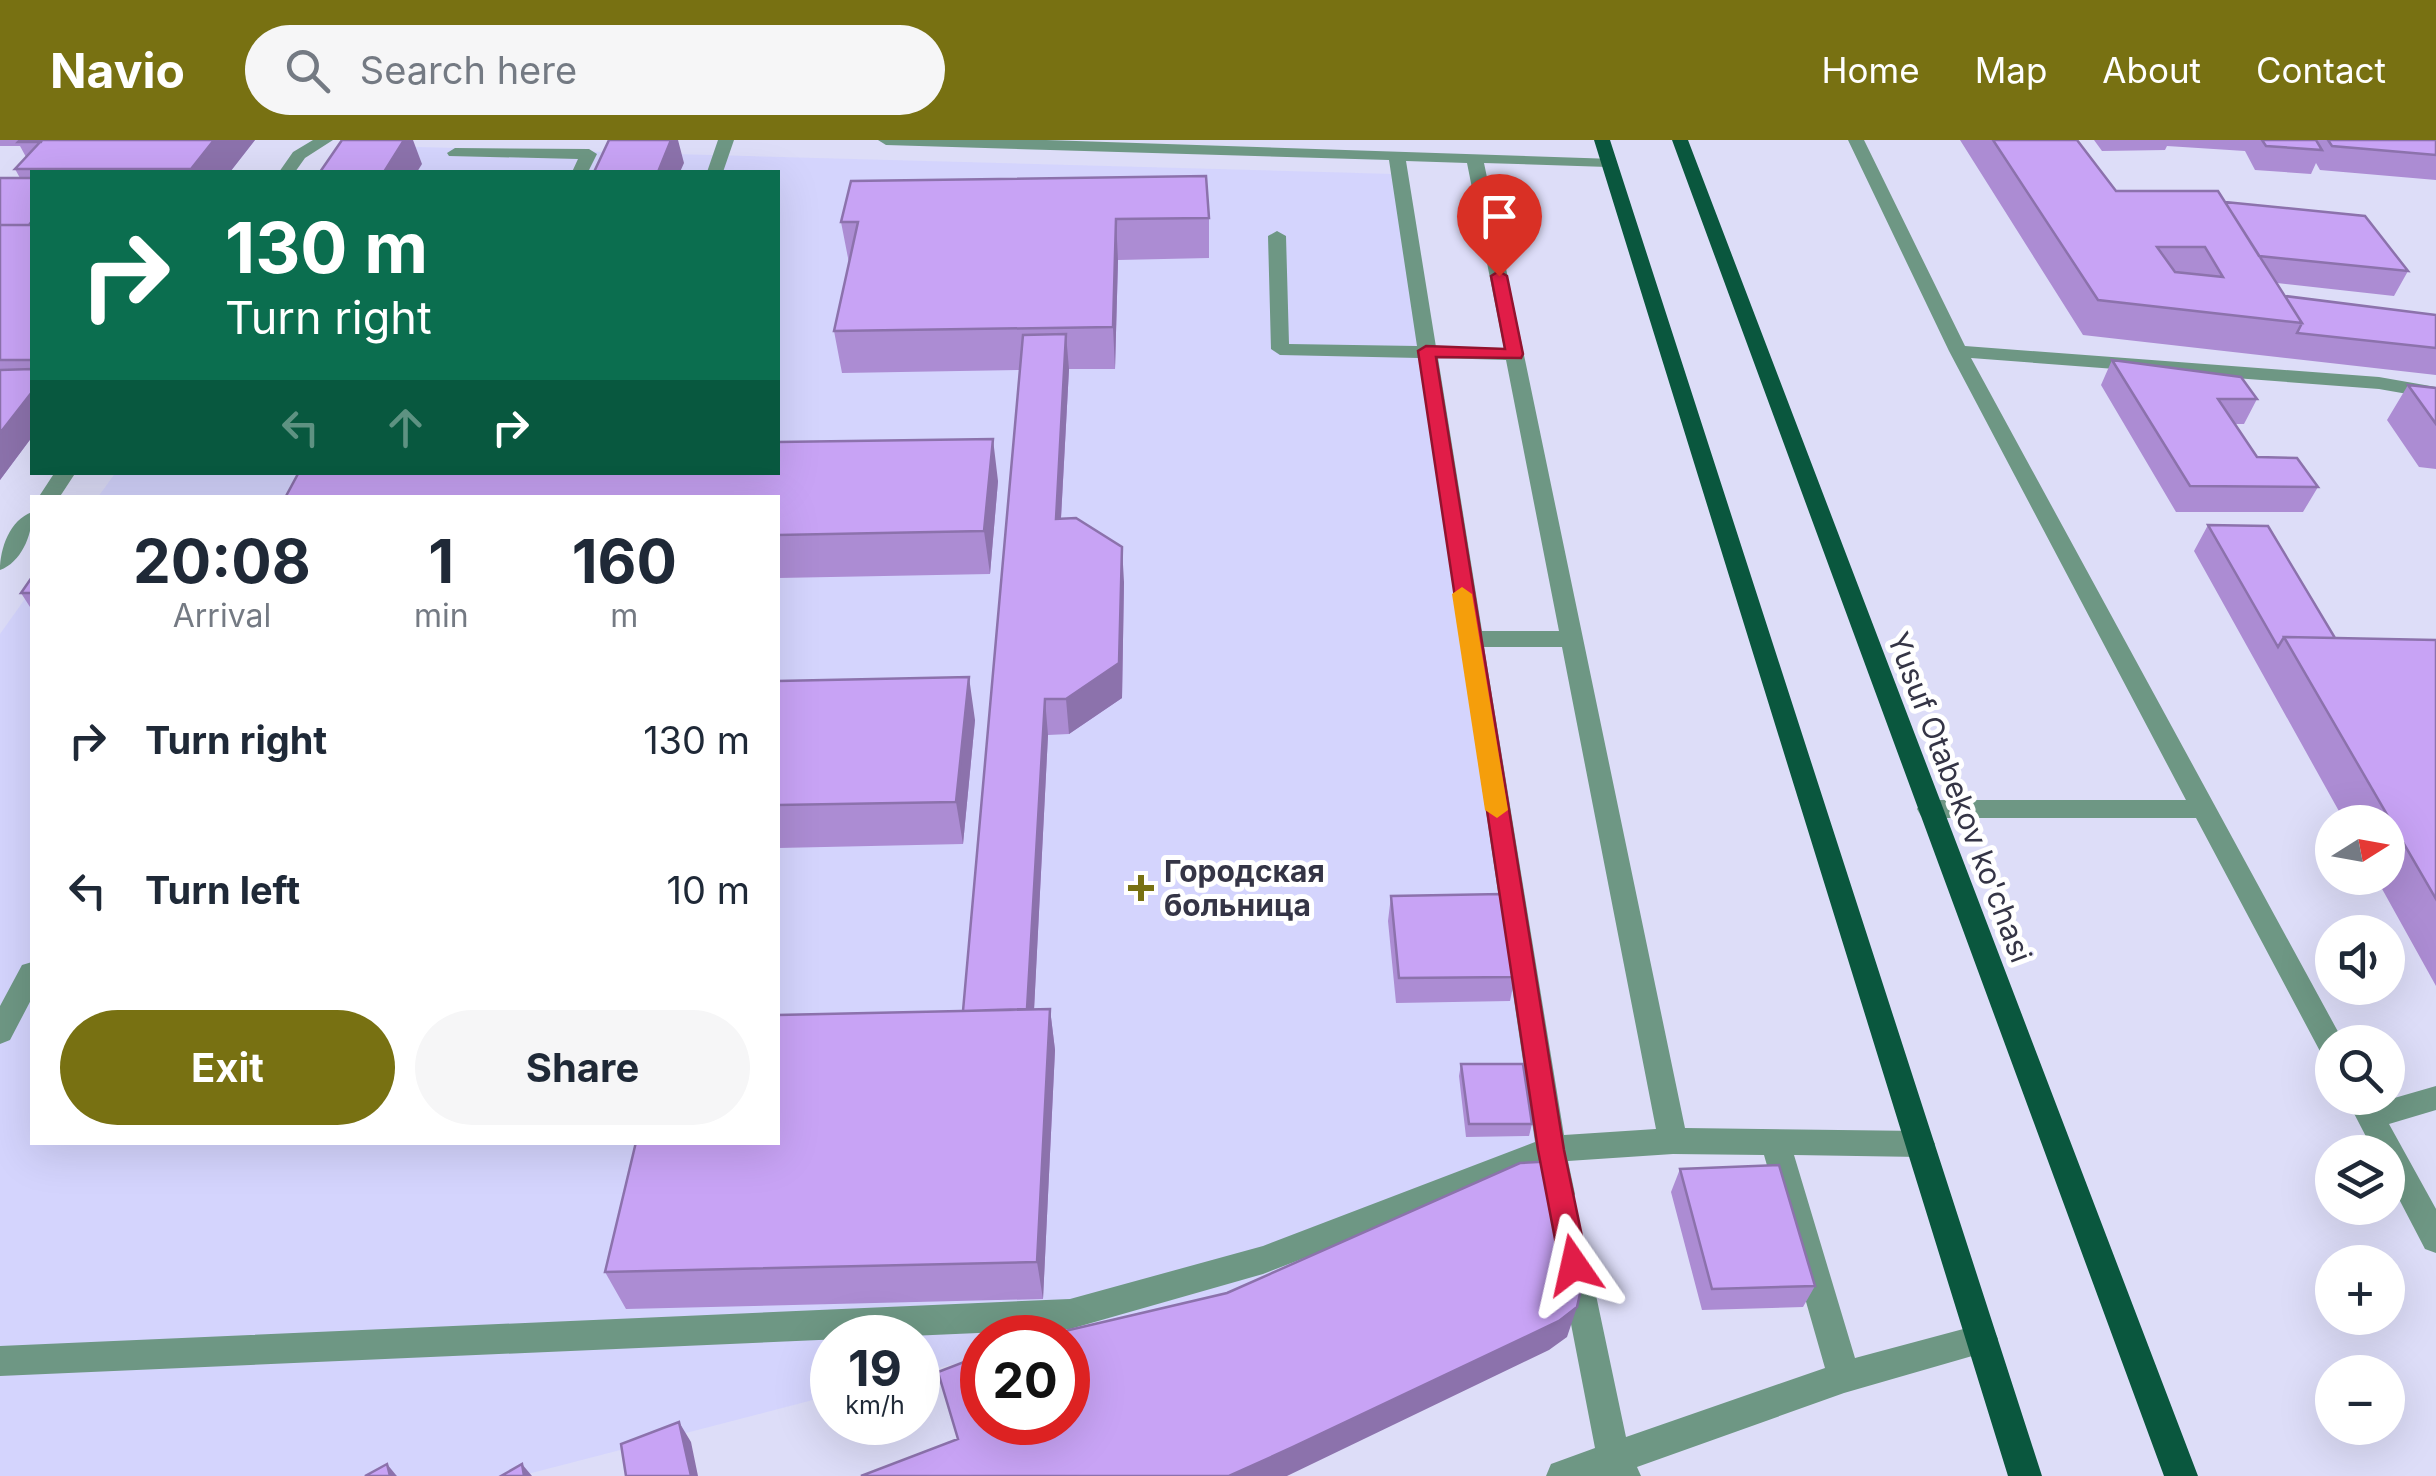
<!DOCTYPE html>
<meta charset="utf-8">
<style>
:root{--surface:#fff;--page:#f6f6f7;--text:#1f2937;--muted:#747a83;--accent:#787112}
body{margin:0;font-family:Inter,sans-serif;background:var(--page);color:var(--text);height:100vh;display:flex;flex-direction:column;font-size:38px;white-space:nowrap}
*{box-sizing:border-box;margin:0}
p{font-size:32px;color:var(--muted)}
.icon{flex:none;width:55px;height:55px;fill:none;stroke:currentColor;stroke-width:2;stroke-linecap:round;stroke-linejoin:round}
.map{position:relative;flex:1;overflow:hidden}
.drawer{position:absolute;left:30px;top:355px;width:750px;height:650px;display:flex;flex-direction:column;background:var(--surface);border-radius:0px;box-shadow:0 10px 40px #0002}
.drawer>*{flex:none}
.guide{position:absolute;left:30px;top:30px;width:750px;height:305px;border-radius:0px;box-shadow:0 10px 40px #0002;background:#0b6e4f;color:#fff;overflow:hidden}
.needle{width:65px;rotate:79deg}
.buttons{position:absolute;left:2315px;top:665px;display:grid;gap:20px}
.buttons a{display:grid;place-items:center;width:90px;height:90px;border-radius:50%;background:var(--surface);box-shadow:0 10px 40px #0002;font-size:50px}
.speed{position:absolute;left:810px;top:1175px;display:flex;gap:20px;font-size:50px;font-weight:700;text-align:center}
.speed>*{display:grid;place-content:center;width:130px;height:130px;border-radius:50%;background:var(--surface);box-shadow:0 10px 40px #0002;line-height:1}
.speed small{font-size:25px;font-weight:400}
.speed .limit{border:15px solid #d22;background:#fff;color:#111}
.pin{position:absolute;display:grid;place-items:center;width:85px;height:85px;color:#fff;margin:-102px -42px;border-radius:50% 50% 50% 0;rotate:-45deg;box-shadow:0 0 10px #0007}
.pin .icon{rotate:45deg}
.me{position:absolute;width:110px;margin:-55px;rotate:349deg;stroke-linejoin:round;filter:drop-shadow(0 0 8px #0008)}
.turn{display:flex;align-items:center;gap:35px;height:210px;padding:0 30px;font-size:45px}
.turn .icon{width:130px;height:130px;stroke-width:2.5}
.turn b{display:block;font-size:70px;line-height:85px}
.lanes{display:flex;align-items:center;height:95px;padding:0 30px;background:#0003;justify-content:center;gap:50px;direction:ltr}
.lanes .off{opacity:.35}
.eta{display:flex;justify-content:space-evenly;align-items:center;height:170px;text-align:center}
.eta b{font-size:60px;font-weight:700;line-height:70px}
.cta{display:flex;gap:20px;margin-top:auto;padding:20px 30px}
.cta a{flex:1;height:115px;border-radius:60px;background:var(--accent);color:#fff;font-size:40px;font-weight:700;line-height:115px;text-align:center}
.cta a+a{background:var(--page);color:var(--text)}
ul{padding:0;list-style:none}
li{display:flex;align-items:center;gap:30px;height:150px;padding:0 30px}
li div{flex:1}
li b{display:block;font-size:38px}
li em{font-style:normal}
header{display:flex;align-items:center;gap:60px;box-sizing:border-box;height:140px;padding:0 50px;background:var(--accent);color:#fff}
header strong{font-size:48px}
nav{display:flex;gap:55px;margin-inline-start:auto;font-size:35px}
.search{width:700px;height:90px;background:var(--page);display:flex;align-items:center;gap:25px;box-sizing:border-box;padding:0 35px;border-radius:55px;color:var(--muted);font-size:38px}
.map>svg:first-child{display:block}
.built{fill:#d4d4fd}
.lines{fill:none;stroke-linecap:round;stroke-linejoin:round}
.minor{fill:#6e9784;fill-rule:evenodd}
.major{fill:#0a573e;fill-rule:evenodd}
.wall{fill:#ac8cd3}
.shaded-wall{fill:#8c72ac}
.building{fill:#c8a3f5;stroke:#8c72ac;stroke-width:2.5;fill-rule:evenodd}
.route{fill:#e11d48;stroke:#92132f;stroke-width:2.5}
.slow{fill:#f59e0b}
.poi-dot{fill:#787112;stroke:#fff;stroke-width:4}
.labels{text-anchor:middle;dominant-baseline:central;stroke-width:10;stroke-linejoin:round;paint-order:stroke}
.street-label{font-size:30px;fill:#353546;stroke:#fff}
.poi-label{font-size:30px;font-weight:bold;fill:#353546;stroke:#fff;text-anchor:start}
</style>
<header>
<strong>Navio</strong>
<div class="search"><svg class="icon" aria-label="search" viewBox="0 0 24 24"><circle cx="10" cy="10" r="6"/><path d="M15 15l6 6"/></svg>Search here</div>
<nav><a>Home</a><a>Map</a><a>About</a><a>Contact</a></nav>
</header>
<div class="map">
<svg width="2436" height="1336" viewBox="0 0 2436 1336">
<rect width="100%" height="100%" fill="#ddddf8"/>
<path class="built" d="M351,5L1394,34L1547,1017L1237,1152L1059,1197L982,1198V1217L918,1233V1198H832V1255L520,1336H0V494L32,449V1002H778V358L98,357L116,332H778V32H331Z"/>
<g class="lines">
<path class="minor" d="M313,0H333L305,18L295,32H279L293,12Z
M718,0H734L723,32H707Z
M878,0H1046L1614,19L1616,22L1608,27L1484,23L1685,988L1920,991L1930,995L1935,1004L1930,1013L1920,1017L1794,1015L1855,1218L1982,1184L1993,1188L1998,1199L1993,1210L1844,1253L1637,1327L1641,1336H1546L1551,1324L1595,1308L1559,1122L1563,1112L1574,1108L1585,1112L1589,1122L1626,1297L1825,1228L1764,1015L1673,1014L1568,1021L1575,1054L1571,1064L1560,1067L1549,1064L1540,1027L1263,1134L1070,1189L0,1236V1206L1070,1159L1263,1106L1535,1002L1419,218L1280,215L1271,209L1268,96L1277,91L1286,96L1289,204L1417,206L1389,20L886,5ZM1406,21L1467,23L1504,208L1436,207ZM1438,218L1506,220L1559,491H1482ZM1484,507H1562L1656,989L1564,995Z
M1848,0H1864L1965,206L2379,237L2436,247V259L2379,249L1971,218L2342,899L2344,902H2332V919L2322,915L2196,678H1930L1921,676L1917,669L1921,662L1930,660H2186L1949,211Z
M455,8L589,9L597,14L588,32H572L578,19L449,16L447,13Z
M55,332H76L59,358H38Z
M32,372C33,393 22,422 0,430C0,408 10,380 32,372Z
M32,822V858L10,900L0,904V866L22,825Z
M2436,946V970L2389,984L2436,1069V1113L2425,1109L2388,1038V1012H2374L2346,958H2375L2377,963Z"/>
<path class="major" d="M1594,0H1610L2042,1336H2008Z
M1672,0H1688L2198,1336H2164Z"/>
</g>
<path class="wall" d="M0,0H255L230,32H32V297L0,340V38H20L15,29L26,17L20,6H0Z
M1960,0H2077L2116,51L2225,62L2408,131L2394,156L2277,143L2285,156L2436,175V235L2083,195Z
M2094,0H2436V40L2320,30L2316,23L2311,34L2255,30L2245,11L2167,6L2165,10L2102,11Z
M1209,78V118L1118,120L1115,229H1069L1061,379L1124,442L1122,558L1069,594L1048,595L1034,869H1050L1055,910L1043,1159L626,1169L605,1132L963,871L1020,230L842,233L834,191L849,123L841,82Z
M2112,220L2257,259L2244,284H2235L2257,317L2318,347L2303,372H2176L2101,245Z
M2408,245L2436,248V329L2419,327L2387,280Z
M998,341L990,434L778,438V358Z
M2208,385L2335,498L2436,500V846L2376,738H2388V682H2345L2194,411Z
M32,437V467H30L21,453Z
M778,541L975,580L963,704L778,708Z
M1391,756L1515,837L1510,861L1396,863L1388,781Z
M1461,924L1532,984L1529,996L1466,997L1459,936Z
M1680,1029L1815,1146L1803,1167L1702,1170L1671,1052Z"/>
<path class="shaded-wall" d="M214,0H255L230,32H193L191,29Z
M404,0H413L422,24L417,32H384Z
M671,0H678L684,23L680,32H658Z
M1116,79L1118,120L1115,229L1113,187Z
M1066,194L1069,229L1059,414L1056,379Z
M32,252V297L0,340V293Z
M993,299L998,341L990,434L984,391Z
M1122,407L1124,442L1122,558L1069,594L1066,559Z
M969,537L975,580L963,704L956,662Z
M1045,559L1048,595L1032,910L1027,877Z
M1050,869L1055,910L1043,1159L1037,1122Z
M1577,1167L1567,1197L1549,1210L1287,1336H1229Z
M679,1282L691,1302L698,1336H691Z
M387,1324L396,1335L397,1336H390Z
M522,1324L532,1336H524Z"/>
<path class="building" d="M20,0H42L41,2H18Z
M42,0H214L191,29H15Z
M342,0H404L384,32H320Z
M609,0H671L658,32H594Z
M1993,0H2077L2116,51H2218L2302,183L2098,160ZM2157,107H2205L2223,137L2175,132Z
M2262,0H2316L2322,10L2266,6Z
M2328,0H2436V15L2332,6Z
M1206,36L1209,78L1116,79L1113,187L834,191L858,82H841L851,41Z
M0,38H32V81L29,85H0Z
M2225,62L2365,76L2408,131L2259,116Z
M0,85H32V220H0Z
M2285,156L2436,175V208L2297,193L2302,183Z
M1066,194L1056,379L1076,378L1122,407L1119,523L1066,559H1045L1027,869L963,871L1023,195Z
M2112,220L2241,237L2257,259H2218L2257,317L2297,318L2318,347L2190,346Z
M32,229V252L0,293V230Z
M2408,245L2436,248V284Z
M993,299L984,391L778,395V358H285L299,332H778V302Z
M2208,385L2268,386L2335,498L2284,497L2278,507Z
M32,437V453H21Z
M2284,497L2436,500V759Z
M969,537L956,662L778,665V541Z
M1502,754L1515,837L1399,838L1391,756Z
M1050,869L1037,1122L605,1132L636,1002H778V875Z
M1461,924H1523L1532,984H1469Z
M1556,1021L1582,1145L1577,1167L1559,1181L1293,1307L1229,1336H861L958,1299L938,1232L982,1215V1282H1068V1198H1035L1227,1153L1520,1023Z
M1779,1025L1815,1146L1712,1149L1680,1029Z
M679,1282L691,1336H626L621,1304Z
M387,1324L390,1336H365Z
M522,1324L524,1336H501Z"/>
<path class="route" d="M1499,131L1507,136L1523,214L1521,218L1436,217L1564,1010L1588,1125L1584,1134L1574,1138L1564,1134L1560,1125L1538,1010L1418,211L1426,206L1505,209L1491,136Z"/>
<path class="slow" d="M1462,447L1472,454L1508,670L1497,678L1485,670L1452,454Z"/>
<path class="poi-dot" d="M1136 733h10v10h10v10h-10v10h-10v-10h-10v-10h10z"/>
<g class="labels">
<g class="street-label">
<text transform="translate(1960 657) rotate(69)">Yusuf Otabekov ko'chasi</text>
</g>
<g class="poi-label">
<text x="1164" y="731">Городская<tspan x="1164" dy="34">больница</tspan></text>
</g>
</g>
</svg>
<div class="buttons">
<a><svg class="needle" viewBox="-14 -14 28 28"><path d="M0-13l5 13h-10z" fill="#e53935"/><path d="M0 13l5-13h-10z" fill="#747a83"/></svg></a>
<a><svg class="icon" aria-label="sound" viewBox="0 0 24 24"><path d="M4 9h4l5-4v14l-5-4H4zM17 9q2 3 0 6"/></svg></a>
<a><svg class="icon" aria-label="search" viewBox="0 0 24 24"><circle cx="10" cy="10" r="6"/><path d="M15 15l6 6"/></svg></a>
<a><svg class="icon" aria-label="layers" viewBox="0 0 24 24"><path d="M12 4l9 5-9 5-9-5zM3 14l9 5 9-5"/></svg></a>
<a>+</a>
<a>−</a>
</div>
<div class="speed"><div>19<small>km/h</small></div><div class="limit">20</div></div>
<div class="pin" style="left:1499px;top:136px;background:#d93025"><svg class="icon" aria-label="arrive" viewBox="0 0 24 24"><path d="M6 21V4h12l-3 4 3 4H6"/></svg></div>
<svg class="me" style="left:1574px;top:1125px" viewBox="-20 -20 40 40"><path d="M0-17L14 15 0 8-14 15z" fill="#e11d48" stroke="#fff" stroke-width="4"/></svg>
<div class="guide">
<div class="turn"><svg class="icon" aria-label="right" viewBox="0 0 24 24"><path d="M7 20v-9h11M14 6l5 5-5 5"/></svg><div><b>130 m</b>Turn right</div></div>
<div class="lanes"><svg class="icon off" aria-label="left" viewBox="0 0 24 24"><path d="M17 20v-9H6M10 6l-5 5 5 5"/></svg><svg class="icon off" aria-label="ahead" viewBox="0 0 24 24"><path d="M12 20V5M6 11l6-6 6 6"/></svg><svg class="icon" aria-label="right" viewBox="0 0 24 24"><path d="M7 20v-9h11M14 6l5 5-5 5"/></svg></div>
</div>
<section class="drawer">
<div class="eta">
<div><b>20:08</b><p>Arrival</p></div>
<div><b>1</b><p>min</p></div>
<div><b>160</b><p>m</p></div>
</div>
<ul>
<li><svg class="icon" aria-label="right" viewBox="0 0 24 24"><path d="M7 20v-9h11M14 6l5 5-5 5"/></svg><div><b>Turn right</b></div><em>130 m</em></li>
<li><svg class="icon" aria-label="left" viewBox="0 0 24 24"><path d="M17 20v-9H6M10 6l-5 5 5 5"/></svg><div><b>Turn left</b></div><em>10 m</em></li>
</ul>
<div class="cta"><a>Exit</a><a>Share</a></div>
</section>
</div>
